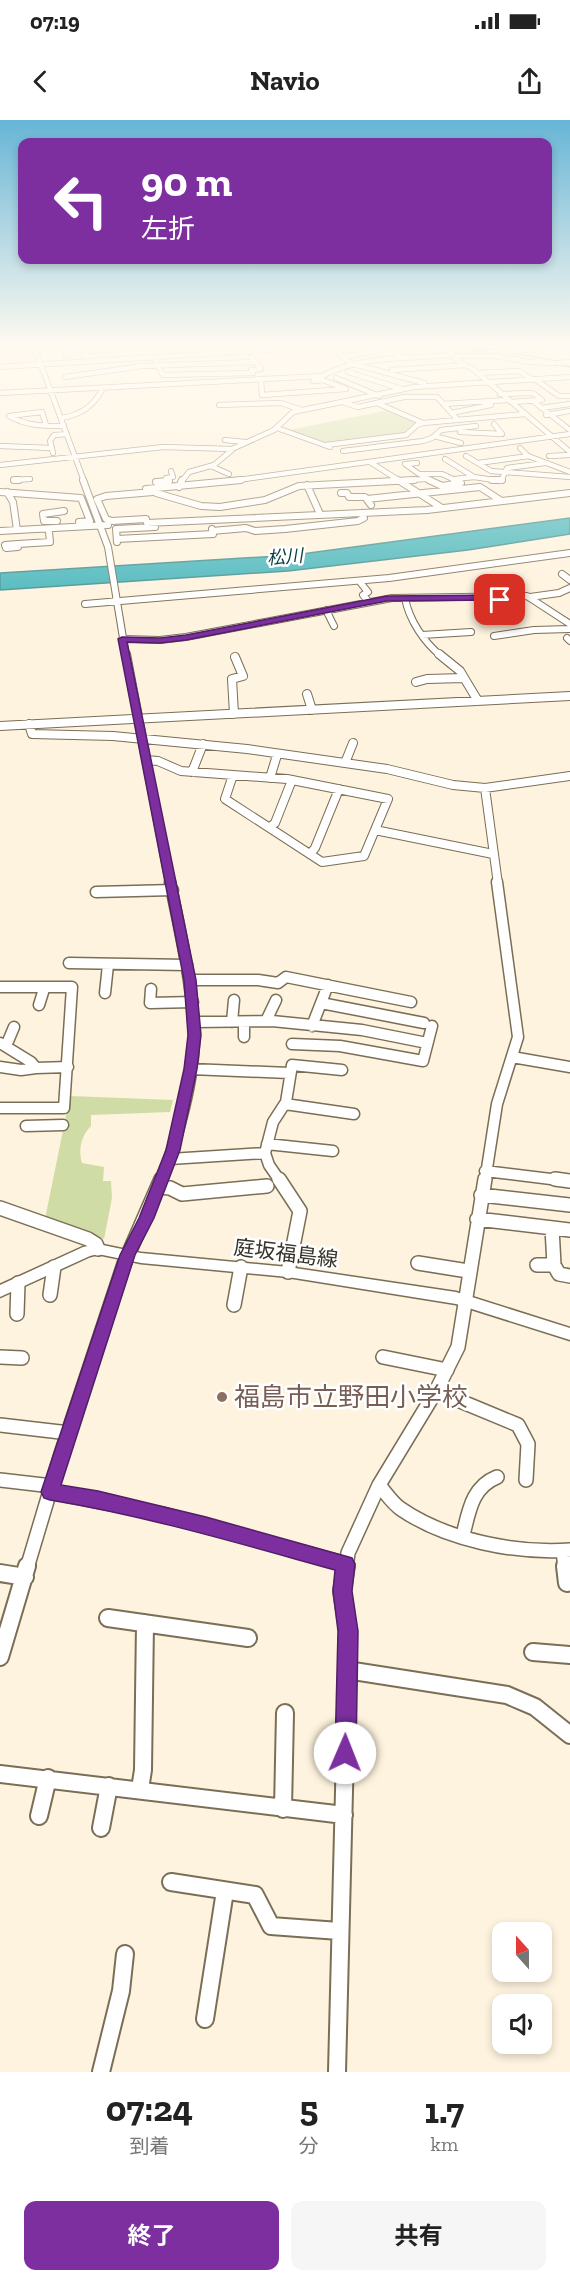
<!DOCTYPE html>
<html lang="ja">
<meta charset="utf-8">
<style>
:root{--surface:#fff;--page:#f6f6f6;--text:#222;--muted:#767676;--accent:#7d2fa0}
body{margin:0;font-family:"Zilla Slab","Noto Sans JP",serif;background:var(--page);color:var(--text);height:100vh;display:flex;flex-direction:column;font-size:22px;white-space:nowrap}
*{box-sizing:border-box;margin:0}
p{font-size:20px;color:var(--muted)}
.icon{flex:none;width:33px;height:33px;fill:none;stroke:currentColor;stroke-width:2;stroke-linecap:round;stroke-linejoin:round}
.map{position:relative;height:1952px;overflow:hidden}
.panel{display:flex;flex-direction:column;background:var(--surface);flex:1}
.panel>*{flex:none}
.banner{position:absolute;left:18px;top:18px;width:534px;height:126px;border-radius:12px;box-shadow:0 3px 9px #0003;background:#7d2fa0;color:#fff;overflow:hidden}
.needle{width:39px;rotate:339deg}
.controls{position:absolute;left:492px;top:1802px;display:grid;gap:12px}
.controls a{display:grid;place-items:center;width:60px;height:60px;border-radius:12px;background:var(--surface);box-shadow:0 3px 9px #0003;font-size:30px}
.pin{position:absolute;display:grid;place-items:center;width:51px;height:51px;color:#fff;margin:-26px;border-radius:12px;box-shadow:0 3px 9px #0006}
.me{position:absolute;width:66px;margin:-33px;rotate:1deg;stroke-linejoin:round;filter:drop-shadow(0 0 4px #0008)}
.turn{display:flex;align-items:center;gap:21px;height:126px;padding:0 24px;font-size:27px}
.turn .icon{width:78px;height:78px;stroke-width:2.5}
.turn b{display:block;font-size:42px;line-height:51px}
.eta{display:flex;justify-content:space-evenly;align-items:center;height:102px;text-align:center}
.eta b{font-size:36px;font-weight:700;line-height:42px}
.action{display:flex;gap:12px;margin-top:auto;padding:12px 24px}
.action a{flex:1;height:69px;border-radius:12px;background:var(--accent);color:#fff;font-size:24px;font-weight:700;line-height:69px;text-align:center}
.action a+a{background:var(--page);color:var(--text)}
.status{display:flex;justify-content:space-between;align-items:center;height:42px;padding:0 30px;background:var(--surface);direction:ltr}
.status svg{height:16px;fill:currentColor}
header{display:flex;justify-content:space-between;align-items:center;height:78px;padding:0 24px;background:var(--surface);font-size:27px;font-weight:700}
.map>svg:first-child{display:block}
.green{fill:#d0dca5}
.water{fill:#47b6bc;stroke:#428f90;stroke-width:1.5}
.lines{fill:none;stroke-linecap:round;stroke-linejoin:round}
.minor-far5-casing{stroke:#7a6e56;stroke-width:6}
.minor-far4-casing{stroke:#7a6e56;stroke-width:8}
.minor-far3-casing{stroke:#7a6e56;stroke-width:10}
.minor-far2-casing{stroke:#7a6e56;stroke-width:13}
.minor-far1-casing{stroke:#7a6e56;stroke-width:16}
.minor-casing{stroke:#7a6e56;stroke-width:20}
.major-casing{stroke:#7a6e56;stroke-width:3}
.minor-far5{stroke:#fff;stroke-width:4.5}
.minor-far4{stroke:#fff;stroke-width:6}
.minor-far3{stroke:#fff;stroke-width:8}
.minor-far2{stroke:#fff;stroke-width:10}
.minor-far1{stroke:#fff;stroke-width:13}
.minor{stroke:#fff;stroke-width:16}
.major{fill:#fff;fill-rule:evenodd}
.route{fill:#7d2fa0;stroke:#511f68;stroke-width:1.5}
.education-dot{fill:#8d6e63;stroke:#fff;stroke-width:2}
.labels{text-anchor:middle;dominant-baseline:central;stroke-width:5;stroke-linejoin:round;paint-order:stroke}
.far-water-label{font-size:18px;font-style:italic;fill:#0c4042;stroke:#fff}
.street-label{font-size:21px;fill:#383329;stroke:#fff}
.near-education-label{font-size:26px;fill:#785e54;stroke:#fff;text-anchor:start}
</style>
<div class="status"><b>07:19</b><svg viewBox="0 0 49 12"><path d="M0 12V9h3v3zM5 12V6h3v6zM10 12V3h3v9zM15 12V0h3v12zM26 1h20v11H26zM47 4h2v5h-2z"/></svg></div>
<header><svg class="icon" aria-label="back" viewBox="0 0 24 24"><path d="M15 5l-7 7 7 7"/></svg>Navio<svg class="icon" aria-label="share" viewBox="0 0 24 24"><path d="M12 15V3M7 8l5-5 5 5M5 13v7h14v-7"/></svg></header>
<div class="map">
<svg width="570" height="1952" viewBox="0 0 570 1952">
<rect width="100%" height="100%" fill="#fef3de"/>
<path class="green" d="M389,290L420,302L413,304L403,314L325,324L289,310Z
M70,976L173,980L170,992L91,995V1006C81,1016 78,1030 82,1043L104,1047L103,1061H111L112,1078L104,1119L45,1099Z"/>
<path class="water" d="M570,398V414L468,430L288,451L0,470V453L294,435Z"/>
<g class="lines">
<defs>
<path id="minor-far5" d="M34,226L84,361
M332,226L350,243L424,263
M373,226L378,233
M390,226L399,236
M445,226L458,241L473,249L570,332
M0,230L8,226
M499,232L570,227
M65,236L71,226
M96,236H84L86,231L131,228
M453,236H494L530,242L555,243
M344,237L365,233
M155,240L163,255L253,253L251,250L261,249L251,237
M559,243L570,242
M0,247L330,226
M392,250L466,245
M348,252L402,269
M478,253L519,251L533,260
M65,257L142,246L255,242
M336,258L379,276
M261,260L262,275L346,269L323,260L313,261
M536,260L559,276H570
M0,273L322,256C363,235 407,239 452,235
M500,274L533,273L542,280L511,282
M533,281L570,310
M345,283L358,287L404,277H437L458,300
M379,284L423,303
M443,284L508,280
M219,285L281,283L302,290
M541,288L570,284
M451,293L491,285
M546,295L570,291
M61,298C81,295 94,286 103,268
M46,305L42,292L9,296C26,306 45,306 64,306
M277,308L330,327
M460,312L502,314L494,304
M434,316L461,323
M225,320L245,322
M326,325L406,315L417,305L423,303L525,294
M0,326L52,328
M520,328L528,336L570,352
M343,331L423,321L432,318L441,310L476,306
M53,333L50,321L54,315L67,314
M466,336L491,351L570,357
M549,336L570,335
M445,339L474,357
M370,342L400,361
M417,343L405,344L419,354H442L457,361
M478,343L529,336
M0,345L163,327L232,329L274,310L293,292L414,267L570,257
M211,346L229,354
M422,356L432,361
M455,359L474,357L501,361L507,348L545,343
M14,360L30,359
M166,361H169L166,358L173,357L171,351
M182,361L189,352L214,345L232,330
M230,361L570,314
M387,361L427,359"/>
<path id="minor-far4" d="M14,360H19
M83,360L108,427L126,536
M398,360L442,388
M429,360L442,366L461,363L454,360
M492,360H502
M156,362L169,361L168,360
M307,365L320,394
M179,367L182,360
M146,369L241,360
M152,369L156,373L201,386L220,387L265,380L299,366L414,360
M0,372L81,378L90,401L79,402
M7,372L13,382L17,410
M153,372L106,376L97,379L106,399L112,401L146,399L147,403L427,390L570,373
M341,373H347L349,377H365L371,385
M367,379L480,367L500,380
M57,401H44L43,394L64,391
M0,411L108,405
M212,411L246,408L255,411L285,409L358,401L364,398L362,393
M117,419L213,414L212,409
M117,422L116,409L155,407
M18,424V427L6,428L5,425Z
M18,424L50,422L49,412
M562,454L570,460
M360,462L368,472L363,475L369,482
M530,477L559,473L570,468
M405,478C409,500 424,522 441,536
M85,484L389,458L570,433
M326,490L334,506
M422,515L471,512
M494,516L534,510L570,509
M567,518L570,521
M122,519L160,520L186,517L392,478L527,476L570,504"/>
<path id="minor-far3" d="M126,534L170,764
M439,534L460,551L478,581
M416,562L427,559L464,558
M307,574L312,590
M234,594L232,559L243,556L235,537
M29,604L32,614L113,616L247,629L387,649L453,665L485,668L570,656
M0,606L570,576
M146,640L158,641L181,651L287,659L388,679L364,736L322,742L225,679L233,655
M345,643L353,623
M192,652L203,624
M270,658L277,635
M485,668L498,764
M270,707L275,703L292,660
M375,710L493,734
M310,734L315,728L339,669"/>
<path id="minor-far2" d="M96,772L173,770
M69,843L187,845
M190,860H258L278,863L286,857L411,882
M0,867H72L64,988H0
M151,869L150,883L193,882
M105,873L108,845
M321,883L424,903
M39,885L44,869
M266,901L276,880
M194,902L272,901L362,910L427,923
M232,902L234,880
M244,902V917
M312,906L328,865
M0,923L31,942L36,948L68,947
M292,924L340,926L423,941L432,906
M6,926L14,907
M512,937L570,947
M0,947L21,950L36,948
M191,949L289,953
M285,984L354,994
M26,1006L63,1005
M267,1024L333,1031
M265,1033L269,1045L280,1061
M170,1039L265,1033L273,1002L286,982L292,945L342,950
M485,1051L567,1061
M161,1061C177,1020 195,957 194,913C192,861 180,812 170,762
M485,1061L497,984L518,917L497,762"/>
<path id="minor-far1" d="M279,1059L300,1091L288,1152
M555,1059L570,1061
M159,1067L170,1068L182,1074L267,1066
M481,1075L570,1085
M0,1088L88,1119L96,1124L98,1129
M477,1099L570,1110
M552,1108L554,1145L559,1154L570,1156
M418,1143L468,1151
M537,1145H554
M50,1175L54,1147
M234,1185L241,1147
M17,1194L18,1163
M0,1237L22,1238
M383,1237L447,1250
M436,1271L518,1305L528,1324L526,1360
M0,1305L69,1313
M0,1360L52,1366
M379,1365C386,1373 392,1383 401,1389C446,1420 516,1434 570,1430
M50,1372L162,1394L346,1444
M463,1415C469,1391 472,1367 497,1357
M563,1431L565,1448
M27,1448L61,1334L124,1144L161,1059
M346,1448L348,1433L379,1365L436,1271L458,1227L485,1059"/>
<path id="minor" d="M565,1446L567,1463
M0,1453L25,1457
M108,1498L248,1518
M533,1532L570,1535
M0,1537L27,1446
M347,1550L507,1575L535,1587L570,1615
M0,1654L344,1695
M140,1669L143,1650L145,1503
M283,1689L285,1593
M39,1696L48,1658
M101,1708L109,1666
M171,1762L255,1775L271,1806L339,1811
M205,1899L225,1771
M101,1952L121,1871L125,1834
M337,1952L348,1511L342,1471L346,1446"/>
<path id="major" d="M469,226L570,244V246L457,226Z
M98,1124L141,1133L288,1147L456,1172L570,1208V1220L456,1184L288,1157L141,1143L98,1134L90,1136L0,1177V1165L83,1127Z"/>
</defs>
<use href="#minor-far5" class="minor-far5-casing"/>
<use href="#minor-far4" class="minor-far4-casing"/>
<use href="#minor-far3" class="minor-far3-casing"/>
<use href="#minor-far2" class="minor-far2-casing"/>
<use href="#minor-far1" class="minor-far1-casing"/>
<use href="#minor" class="minor-casing"/>
<use href="#major" class="major-casing"/>
<use href="#minor-far5" class="minor-far5"/>
<use href="#minor-far4" class="minor-far4"/>
<use href="#minor-far3" class="minor-far3"/>
<use href="#minor-far2" class="minor-far2"/>
<use href="#minor-far1" class="minor-far1"/>
<use href="#minor" class="minor"/>
<use href="#major" class="major"/>
</g>
<linearGradient id="sky" x2="0" y2="1"><stop stop-color="#67b5d6"/><stop offset="0.45" stop-color="#fffaf0"/><stop offset="1" stop-color="#fffaf0" stop-opacity="0"/></linearGradient>
<rect width="570" height="500" fill="url(#sky)"/>
<path class="route" d="M501,475L505,477L500,483L496,480L387,481L186,520L160,523L127,522L196,860L201,915L197,949L180,1030L154,1098L135,1135L61,1365L98,1371L206,1397L352,1438L355,1444L352,1471L358,1511L356,1633L353,1640L345,1643L338,1640L335,1633L338,1511L333,1471L335,1450C241,1424 147,1396 50,1380L44,1378L41,1372L120,1135L139,1098L166,1030L184,949L188,915L184,860L118,519L122,517L160,518L186,515L387,476Z"/>
<circle class="education-dot" cx="222" cy="1277" r="6"/>
<g class="labels">
<g class="far-water-label">
<text transform="translate(285 437) rotate(-5)">松川</text>
</g>
<g class="street-label">
<text transform="translate(286 1133) rotate(7)">庭坂福島線</text>
</g>
<g class="near-education-label">
<text x="234" y="1277">福島市立野田小学校</text>
</g>
</g>
</svg>
<div class="controls">
<a><svg class="needle" viewBox="-14 -14 28 28"><path d="M0-13l5 13h-10z" fill="#e53935"/><path d="M0 13l5-13h-10z" fill="#767676"/></svg></a>
<a><svg class="icon" aria-label="sound" viewBox="0 0 24 24"><path d="M4 9h4l5-4v14l-5-4H4zM17 9q2 3 0 6"/></svg></a>
</div>
<div class="pin" style="left:500px;top:480px;background:#d93025"><svg class="icon" aria-label="arrive" viewBox="0 0 24 24"><path d="M6 21V4h12l-3 4 3 4H6"/></svg></div>
<svg class="me" style="left:345px;top:1633px" viewBox="-20 -20 40 40"><circle r="19" fill="#fff"/><path d="M0-13L10 11 0 6-10 11z" fill="#7d2fa0"/></svg>
<div class="banner">
<div class="turn"><svg class="icon" aria-label="left" viewBox="0 0 24 24"><path d="M17 20v-9H6M10 6l-5 5 5 5"/></svg><div><b>90 m</b>左折</div></div>
</div>
</div>
<section class="panel">
<div class="eta">
<div><b>07:24</b><p>到着</p></div>
<div><b>5</b><p>分</p></div>
<div><b>1.7</b><p>km</p></div>
</div>
<div class="action"><a>終了</a><a>共有</a></div>
</section>
